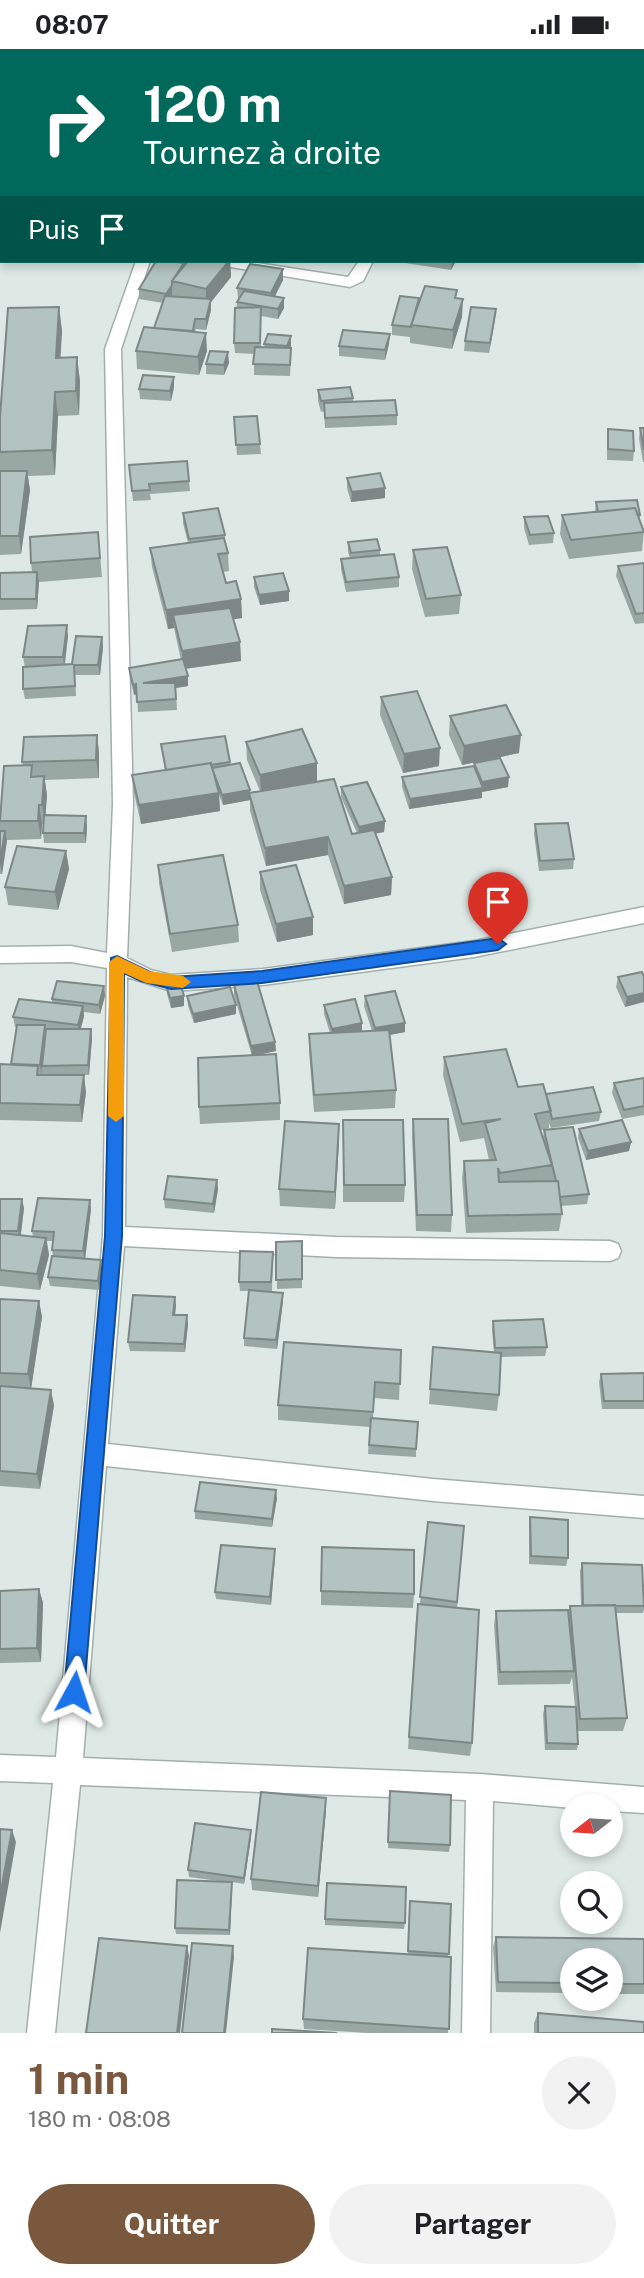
<!DOCTYPE html>
<html lang="fr">
<meta charset="utf-8">
<style>
:root{--surface:#fff;--page:#f2f2f2;--text:#202124;--muted:#757577;--accent:#7a583d}
body{margin:0;font-family:"Public Sans",sans-serif;background:var(--page);color:var(--text);height:100vh;display:flex;flex-direction:column;font-size:26px;white-space:nowrap}
*{box-sizing:border-box;margin:0}
p{font-size:23px;color:var(--muted)}
.icon{flex:none;width:38px;height:38px;fill:none;stroke:currentColor;stroke-width:2;stroke-linecap:round;stroke-linejoin:round}
.map{position:relative;height:1984px;overflow:hidden}
.sheet{display:flex;flex-direction:column;background:var(--surface);flex:1}
.sheet>*{flex:none}
.hud{position:absolute;left:0px;top:0px;width:644px;height:214px;box-shadow:0 4px 10px #0003;background:#00695c;color:#fff;overflow:hidden}
.needle{width:46px;rotate:253deg}
.fabs{position:absolute;left:560px;top:1745px;display:grid;gap:14px}
.fabs a{display:grid;place-items:center;width:63px;height:63px;border-radius:50%;background:var(--surface);box-shadow:0 4px 10px #0003;font-size:35px}
.pin{position:absolute;display:grid;place-items:center;width:60px;height:60px;color:#fff;margin:-72px -30px;border-radius:50% 50% 50% 0;rotate:-45deg;box-shadow:0 0 7px #0007}
.pin .icon{rotate:45deg}
.me{position:absolute;width:77px;margin:-38px;rotate:5deg;stroke-linejoin:round;filter:drop-shadow(0 0 5px #0008)}
.turn{display:flex;align-items:center;gap:24px;height:147px;padding:0 28px;font-size:32px}
.turn .icon{width:91px;height:91px;stroke-width:2.5}
.turn b{display:block;font-size:49px;line-height:60px}
.then{display:flex;align-items:center;height:66px;padding:0 28px;background:#0003;gap:14px;font-size:26px}
.round{display:grid;place-items:center;flex:none;width:74px;height:74px;border-radius:37px;background:var(--page)}
.head{display:flex;align-items:center;justify-content:space-between;height:119px;padding:0 28px}
h1{font-size:42px;font-weight:700;line-height:52px;color:var(--accent)}
.action{display:flex;gap:14px;margin-top:auto;padding:14px 28px}
.action a{flex:1;height:80px;border-radius:42px;background:var(--accent);color:#fff;font-size:28px;font-weight:700;line-height:80px;text-align:center}
.action a+a{background:var(--page);color:var(--text)}
.status{display:flex;justify-content:space-between;align-items:center;height:49px;padding:0 35px;background:var(--surface);direction:ltr}
.status svg{height:19px;fill:currentColor}
.map>svg:first-child{display:block}
.lines{fill:none;stroke-linecap:round;stroke-linejoin:round}
.street-casing{stroke:#a1b0ad;stroke-width:3}
.street{fill:#fff;fill-rule:evenodd}
.wall{fill:#9aa8a4}
.shaded-wall{fill:#7d8886}
.building{fill:#b3c3bf;stroke:#7d8886;stroke-width:2}
.route{fill:#1a73e8;stroke:#114b97;stroke-width:2}
.slow{fill:#f59e0b}
</style>
<div class="status"><b>08:07</b><svg viewBox="0 0 49 12"><path d="M0 12V9h3v3zM5 12V6h3v6zM10 12V3h3v9zM15 12V0h3v12zM26 1h20v11H26zM47 4h2v5h-2z"/></svg></div>
<div class="map">
<svg width="644" height="1984" viewBox="0 0 644 1984">
<rect width="100%" height="100%" fill="#dee9e6"/>
<g class="lines">
<defs>
<path id="street" d="M65,0H79V2H65Z
M266,0H280V2H266Z
M474,0H488V2H474Z
M0,114H2L0,125Z
M0,168H2V176H0Z
M136,212H150L121,300L133,755L127,909L151,921L171,926L263,920L474,892L644,858V874L474,908L263,936L171,942L127,928L125,1178L336,1188L610,1192L618,1195L621,1202L618,1209L610,1212L336,1208L124,1197L108,1395L433,1430L644,1447V1469L433,1452L106,1417L83,1709L480,1725L644,1738V1764L611,1762V1757L572,1759L493,1752L490,1984H462L466,1751L80,1736L55,1984H27L53,1734L0,1732V1706L56,1708L103,1187L107,919L71,913L0,914V898L71,897L107,904L113,755L105,300Z
M212,212H245L348,228L359,212H373L363,232L350,238L219,216Z"/>
</defs>
<use href="#street" class="street-casing"/>
<use href="#street" class="street"/>
</g>
<path class="wall" d="M294,0H370V2H285Z
M504,0H529V2H504Z
M188,212H230L231,228L211,253V261L206,281L196,280L195,283L207,302L199,326L137,320L136,302L154,279L163,254L139,250V240L184,216Z
M392,212H456L451,221Z
M283,231L275,247L284,249V259L278,270L261,267V298H265L264,295L291,287V309L290,327L254,326V305L235,304L234,294L237,253L239,249H238L237,239Z
M457,241L456,249L462,268L452,300L410,294V288L392,286V276L419,249Z
M59,258L62,282L60,309L77,308L80,333L79,366L58,367L55,426L28,427L30,441L21,505L0,506V368Z
M495,270L489,304L464,302L465,292Z
M389,295L385,311L339,307V297Z
M229,314L224,326L206,325V315Z
M174,338L171,352L140,350L139,340Z
M318,341L353,349V352L397,366V376L325,379L324,362L321,363L318,352Z
M234,368L260,395L261,405L237,406Z
M640,379H644V413H643L639,390Z
M608,380L634,402L633,412L607,411V391Z
M129,416L189,432L190,442L150,445L151,451L133,452Z
M347,429L385,439V449L351,453L347,439Z
M596,453L640,466V470L644,481L642,502L569,510L560,485L562,466L595,463Z
M183,464L225,486V493L228,504L229,522L223,523L226,534L241,550L242,569L233,570L240,593L241,612L185,620L188,627V637L176,639L177,661L138,663L137,645L134,646L130,629L129,619L181,611L174,579L168,580L152,518L150,499L188,494L183,474Z
M524,468L554,484L553,494L529,496L524,479Z
M98,483L102,528L39,533L37,560L0,561V524L32,523L31,514Z
M348,493L380,501V507L399,528V538L346,543L341,520V510L350,509L348,503Z
M413,501L461,546L459,565L425,568L412,520Z
M644,514V574L635,575L616,527L618,517Z
M254,528L289,542V552L260,556L254,538Z
M68,587L65,616L72,615L102,588L103,598L100,626H75L76,647L25,650L23,640L25,618L23,608Z
M381,648L439,717L403,724L380,666Z
M450,667L519,704L462,716L449,686Z
M97,686L99,704V729L45,731L47,746L45,766L87,777L86,794H44L43,784L44,775H42L41,790L7,791L2,825H0V761L23,717L22,713Z
M246,693L317,714V732L307,734L352,785L357,784L341,748V738L385,772L384,783L376,784L392,828L391,846L344,855L328,806L266,817L250,762V751L223,756L219,746L220,762L141,775L134,744L132,726L165,721L161,695L230,713V716L250,741V744L260,742L247,711Z
M474,714L508,738L482,743V749L409,760L402,738V728L474,717Z
M535,775L574,810L573,820L539,822L534,785Z
M66,802L69,820L58,861L8,856L5,838Z
M158,816L238,876L239,893L172,903L159,834Z
M260,823L313,886L277,893L260,841Z
M642,923L625,958L616,938L618,928Z
M166,936L184,957L171,959L167,945Z
M234,936L275,993L276,1002L253,1007L280,1054V1071L200,1075L199,1058L252,1007L234,946Z
M104,937L105,947L100,965L84,963V967L81,980H91L92,989L89,1026H67L86,1043L82,1073L0,1071V1015L12,1016L17,978H15L13,968L52,954V950Z
M187,947L236,965L194,974L188,957Z
M365,947L405,983L389,986L396,1041L395,1059L314,1063L309,1002V985L330,984L324,965V956L362,974V982H372L364,957Z
M444,1008L518,1038L546,1045L601,1063L599,1072L551,1079L549,1074V1079L541,1081L543,1089L544,1081L589,1145L587,1155L561,1157L562,1165L559,1182L466,1184L462,1129L464,1112L489,1111L484,1089L460,1093L443,1026Z
M644,1029V1066L622,1070L612,1044L614,1034Z
M413,1070L452,1166L451,1183L416,1182L412,1088Z
M343,1071L405,1136L404,1153H343Z
M579,1080L631,1093L629,1102L586,1111L578,1089Z
M339,1092L335,1160L280,1157L279,1140Z
M217,1131L218,1140L214,1164L165,1159L164,1150Z
M0,1150L24,1159L21,1186L33,1188L32,1182L90,1151L91,1160L85,1210L102,1220L99,1241L50,1237L48,1228L53,1207L52,1201L53,1192H47L49,1206L40,1241L0,1237Z
M302,1192V1239L277,1240L276,1193Z
M273,1203L272,1242L283,1252L277,1300L244,1297V1289L249,1242H240L239,1233Z
M0,1250L39,1252L42,1268L31,1340L54,1356L40,1440L0,1437Z
M176,1256L175,1266L188,1275L185,1303L130,1302L128,1293Z
M493,1272L547,1298L545,1307L501,1308L499,1346L497,1362L429,1355L433,1298L494,1303L492,1281Z
M401,1301L399,1351L374,1349L373,1369L416,1400V1408L368,1405L370,1378L278,1371V1356Z
M644,1324V1360H602L599,1333L601,1325Z
M277,1449L272,1478L195,1470V1462Z
M530,1468L568,1509L566,1517L529,1515V1476Z
M428,1473L464,1477L457,1559L472,1694L470,1707L408,1700L416,1569L420,1555Z
M275,1508L271,1556L216,1550L215,1543Z
M582,1514L644,1545V1560L643,1564H616L627,1669L623,1682H578V1695L577,1701H545L543,1665L545,1657L575,1658L572,1628L570,1635L498,1636L494,1576L496,1562L568,1564L570,1557L581,1556L580,1522Z
M39,1540L43,1554L41,1613L0,1614V1542Z
M321,1542L414,1545L413,1559L321,1556Z
M390,1742L450,1796L449,1803L388,1799Z
M326,1749V1761L318,1848L252,1841L251,1830Z
M251,1781V1788L244,1835L232,1833L230,1886L176,1885L175,1879L226,1833L189,1828L188,1821Z
M451,1855L448,1908V1984H368L304,1980L303,1970L408,1905L409,1858Z
M325,1870L405,1874L404,1880L325,1876Z
M496,1888L644,1890V1945H611V1911H572V1944L496,1943L493,1898Z
M538,1964L644,1984H534V1974Z"/>
<path class="shaded-wall" d="M2,41V62L0,64V44Z
M2,153V165L1,166L0,155Z
M229,212H230L231,228L211,253V261L206,281V240Z
M452,212H456L451,221Z
M283,220V231L271,255V244Z
M172,236V246L167,255L166,245Z
M284,249V259L278,270V260Z
M463,250L462,268L452,300L453,281Z
M59,258L62,282L59,333L56,309Z
M496,260L495,270L489,304L490,294Z
M206,284L207,302L199,326L198,308Z
M390,285L389,295L385,311V301Z
M291,287V297L288,307L287,297Z
M228,303L229,314L224,326V316Z
M77,308L80,333L79,366L76,342Z
M174,328V338L171,352L170,342Z
M55,343L58,367L55,426L52,401Z
M27,422L30,441L21,505L19,487Z
M385,439V449L351,453L352,443Z
M37,523L39,533L37,560L36,550Z
M289,542V552L260,556L259,546Z
M241,550L242,569L176,579L173,566L174,579L168,580L166,561Z
M67,576L68,587L64,618L63,608Z
M102,588L103,598L100,626L98,616Z
M240,593L241,612L183,620L182,602Z
M188,627V637L144,644L143,634Z
M136,635L137,645L134,646L133,636Z
M97,686L99,704V729L96,711Z
M521,686L519,704L462,716L464,697Z
M440,699L439,717L403,724L404,705Z
M317,714V732L261,745L260,726Z
M44,727L47,746L45,775L42,756Z
M509,728L508,738L482,743V749L409,760L410,750L482,739V733Z
M250,741V751L223,756L222,746Z
M219,744L220,762L141,775L139,756Z
M39,756L42,775L41,790L38,772Z
M86,767L87,777L86,794L84,784Z
M385,772L384,783L358,788L359,778Z
M5,782L7,792L2,825L0,815Z
M328,788V806L266,817L265,799Z
M66,802L69,820L58,861L55,843Z
M392,828L391,846L344,855V837Z
M313,868V886L277,893L276,875Z
M104,937L105,947L100,965L99,956Z
M644,944V953L625,958L627,948Z
M184,947V957L171,959L170,949Z
M236,956V965L194,974L193,965Z
M83,957L84,967L79,985L78,976Z
M362,974V984L331,989L332,980Z
M405,974V983L374,989L375,979Z
M45,976L46,986L41,1025L40,1016Z
M91,980L92,989L89,1026L88,1016Z
M275,993L276,1002L252,1007L251,997Z
M84,1026L86,1043L82,1073L80,1056Z
M339,1075V1092L335,1160V1143Z
M631,1093L629,1102L586,1111L588,1102Z
M217,1131L218,1140L214,1164L213,1155Z
M22,1150L24,1159L20,1191L18,1182Z
M90,1151L91,1160L85,1211L83,1202Z
M46,1189L49,1206L40,1241L37,1225Z
M101,1211L102,1220L99,1241L98,1232Z
M283,1244V1252L277,1300L276,1291Z
M175,1248L176,1256L174,1275L173,1266Z
M39,1252L42,1268L31,1340L28,1325Z
M187,1266L188,1275L185,1303L184,1295Z
M51,1341L54,1356L40,1440L37,1425Z
M276,1441L277,1449L272,1478V1470Z
M275,1500V1508L271,1556L270,1548Z
M39,1540L43,1554L41,1613L37,1599Z
M326,1749V1761L318,1848V1837Z
M12,1781L16,1793L0,1884V1847Z
M251,1781V1788L244,1835V1829Z
M232,1833V1839L230,1886L229,1881Z
M187,1897L189,1907L180,1984H177Z
M233,1897L234,1908L226,1984H224Z"/>
<path class="building" d="M6,0H32L42,2H5Z
M162,0H186L185,2H161Z
M285,0H287L306,2H285Z
M346,0H370V2H345Z
M589,0H629V2H589Z
M0,13H2V41L0,44Z
M0,141L2,142V153L0,155Z
M156,212H170L184,214L172,232V236L166,245L139,240Z
M188,212H229L206,240L172,232Z
M250,215L283,220L271,244L237,239Z
M425,237L457,241L455,249L463,250L453,281L411,276Z
M244,242L284,249L278,260L237,253Z
M165,247L211,250L206,270H195L193,282L154,279Z
M400,247L419,249L411,278L392,276Z
M59,258L56,309L77,308L76,342L55,343L52,401L0,403V368L8,259Z
M261,258L260,294H234L235,259Z
M471,258L496,260L490,294L465,292Z
M144,278L206,284L198,308L136,302Z
M343,281L390,285L385,301L339,297Z
M268,285L291,287L287,297L264,295Z
M255,298L291,299L290,316L253,315Z
M210,302L228,303L224,316L206,315Z
M143,326L174,328L170,342L139,340Z
M350,338L353,349L321,352L318,341Z
M395,351L397,366L325,369L324,354Z
M257,367L260,395L236,396L234,368Z
M640,379H644V401Z
M608,380L633,382L634,402L608,400Z
M187,412L189,432L149,435L150,441L132,442L129,416Z
M0,422H27L19,487H0Z
M380,424L385,439L352,443L347,429Z
M637,451L640,466H638L635,459L598,463L596,453Z
M218,459L225,486L189,490L183,464Z
M635,459L644,483L571,491L562,466Z
M548,467L554,484L530,486L524,468Z
M98,483L100,509L31,514L30,488Z
M224,489L228,504L218,505L226,534L236,532L241,550L166,561L150,499Z
M377,490L380,501L351,504L348,493Z
M447,498L461,546L426,550L413,501Z
M394,505L399,528L346,533L341,510Z
M644,514V564L636,565L618,517Z
M37,523L36,550H0V524Z
M283,524L289,542L259,546L254,528Z
M230,559L240,593L182,602L173,566Z
M67,576L63,608H23L28,577Z
M76,587L102,588L98,616H74L75,637L23,640V618L72,615Z
M183,610L188,627L143,634H175L176,650L137,653L136,635L133,636L129,619Z
M417,642L440,699L404,705L381,648Z
M506,656L521,686L464,697L450,667Z
M302,680L317,714L260,726L246,693Z
M97,686L96,711L22,713L24,688Z
M225,687L230,713L211,716V714L166,721L161,695Z
M500,709L509,728L482,733L474,714Z
M211,714L219,744L139,756L132,726Z
M240,714L250,741L222,746L212,719Z
M32,716L31,728L44,727L42,756H39L38,772H0L4,717Z
M474,717L483,739L410,750L402,728Z
M334,730L352,785L374,781L392,828L344,837L328,788L265,799L249,744Z
M367,733L385,772L359,778L341,738Z
M44,766L86,767L84,784H43Z
M568,774L574,810L540,812L535,775Z
M0,782H5L0,815Z
M17,797L66,802L55,843L5,838Z
M223,806L238,876L170,885L158,816Z
M296,816L313,868L276,875L260,823Z
M642,923L644,928V944L627,948L618,928Z
M57,932L104,937L99,956L52,950Z
M257,932L275,993L251,997L234,936Z
M180,933L184,947L170,949L166,936Z
M230,938L236,956L193,965L187,947Z
M395,942L405,974L375,979L365,947Z
M19,950L83,957L78,976L13,968Z
M355,950L362,974L332,980L324,956Z
M17,976H45L40,1016L11,1015Z
M46,980H91L88,1016L42,1017Z
M389,981L396,1041L314,1046L309,985Z
M506,1000L518,1038L543,1035L551,1062L535,1065L552,1116L500,1124L498,1119L499,1133L558,1132L562,1165L468,1167L464,1112L496,1111L485,1074L501,1070L462,1075L444,1008Z
M276,1005L280,1054L199,1058L198,1009Z
M0,1015L38,1017L37,1026H84L80,1056L0,1054Z
M644,1029V1057L624,1061L614,1034Z
M593,1038L601,1063L552,1070L546,1045Z
M413,1070H448L452,1166H417Z
M343,1071H403L405,1136H344Z
M622,1071L631,1093L588,1102L579,1080Z
M285,1072L339,1075L335,1143L279,1140Z
M573,1078L589,1145L560,1148L558,1132H556L544,1081Z
M168,1127L217,1131L213,1155L164,1150Z
M38,1149L90,1151L83,1202L52,1201L54,1183L32,1182Z
M0,1150H22L18,1182H0Z
M0,1184L46,1189L37,1225L0,1221Z
M302,1192V1230L276,1231V1193Z
M240,1202L273,1203L271,1233H239Z
M52,1207L101,1211L98,1232L48,1228Z
M249,1241L283,1244L276,1291L244,1289Z
M133,1246L175,1248L173,1266H187L184,1295L128,1293Z
M0,1250L39,1252L28,1325L0,1324Z
M543,1270L547,1298L495,1299L493,1272Z
M284,1293L401,1301L400,1335L375,1333L373,1363L278,1356Z
M433,1298L501,1304L499,1346L430,1340Z
M644,1324V1352H604L601,1325Z
M0,1337L51,1341L37,1425L0,1422Z
M371,1369L418,1373L416,1400L369,1396Z
M200,1433L276,1441L272,1470L195,1462Z
M530,1468L568,1471V1509L531,1507Z
M428,1473L464,1477L457,1553L420,1548Z
M221,1496L275,1500L270,1548L215,1543Z
M322,1498L414,1501V1545L321,1542Z
M582,1514L642,1516L644,1557L583,1556Z
M39,1540L37,1599L0,1600V1542Z
M418,1555L479,1561L472,1694L409,1688Z
M615,1556L627,1669L580,1670L570,1557Z
M568,1561L574,1622L500,1623L496,1562Z
M545,1657L576,1658L578,1695L547,1694Z
M390,1742L451,1746L450,1796L388,1793Z
M261,1743L326,1749L318,1837L251,1830Z
M195,1774L251,1781L244,1829L188,1821Z
M0,1780L12,1781L0,1847Z
M177,1831L232,1833L229,1881L175,1879Z
M327,1834L406,1838L405,1874L325,1870Z
M410,1852L451,1855L449,1905L408,1902Z
M496,1888L644,1890V1935H611V1911H572V1934L498,1933Z
M99,1889L187,1897L177,1984H86Z
M192,1894L233,1897L224,1984H182Z
M308,1899L451,1908L449,1980L303,1970Z
M538,1964L644,1973V1984H538Z
M272,1980L337,1984H272Z"/>
<path class="route" d="M498,889L506,895L498,901L262,934L171,940L141,932L124,924L122,1187L84,1643L81,1650L74,1653L67,1650L64,1643L105,1187L111,909L117,907L150,923L171,928L262,922Z"/>
<path class="slow" d="M117,907L149,922L183,927L191,933L183,939L146,934L124,924V1067L116,1073L108,1067L109,913Z"/>
</svg>
<div class="fabs">
<a><svg class="needle" viewBox="-14 -14 28 28"><path d="M0-13l5 13h-10z" fill="#e53935"/><path d="M0 13l5-13h-10z" fill="#757577"/></svg></a>
<a><svg class="icon" aria-label="search" viewBox="0 0 24 24"><circle cx="10" cy="10" r="6"/><path d="M15 15l6 6"/></svg></a>
<a><svg class="icon" aria-label="layers" viewBox="0 0 24 24"><path d="M12 4l9 5-9 5-9-5zM3 14l9 5 9-5"/></svg></a>
</div>
<div class="pin" style="left:498px;top:895px;background:#d93025"><svg class="icon" aria-label="arrive" viewBox="0 0 24 24"><path d="M6 21V4h12l-3 4 3 4H6"/></svg></div>
<svg class="me" style="left:74px;top:1643px" viewBox="-20 -20 40 40"><path d="M0-17L14 15 0 8-14 15z" fill="#1a73e8" stroke="#fff" stroke-width="4"/></svg>
<div class="hud">
<div class="turn"><svg class="icon" aria-label="right" viewBox="0 0 24 24"><path d="M7 20v-9h11M14 6l5 5-5 5"/></svg><div><b>120 m</b>Tournez à droite</div></div>
<div class="then">Puis<svg class="icon" aria-label="arrive" viewBox="0 0 24 24"><path d="M6 21V4h12l-3 4 3 4H6"/></svg></div>
</div>
</div>
<section class="sheet">
<div class="head"><div><h1>1 min</h1><p>180 m · 08:08</p></div><a class="round"><svg class="icon" aria-label="close" viewBox="0 0 24 24"><path d="M6 6l12 12M18 6L6 18"/></svg></a></div>
<div class="action"><a>Quitter</a><a>Partager</a></div>
</section>
